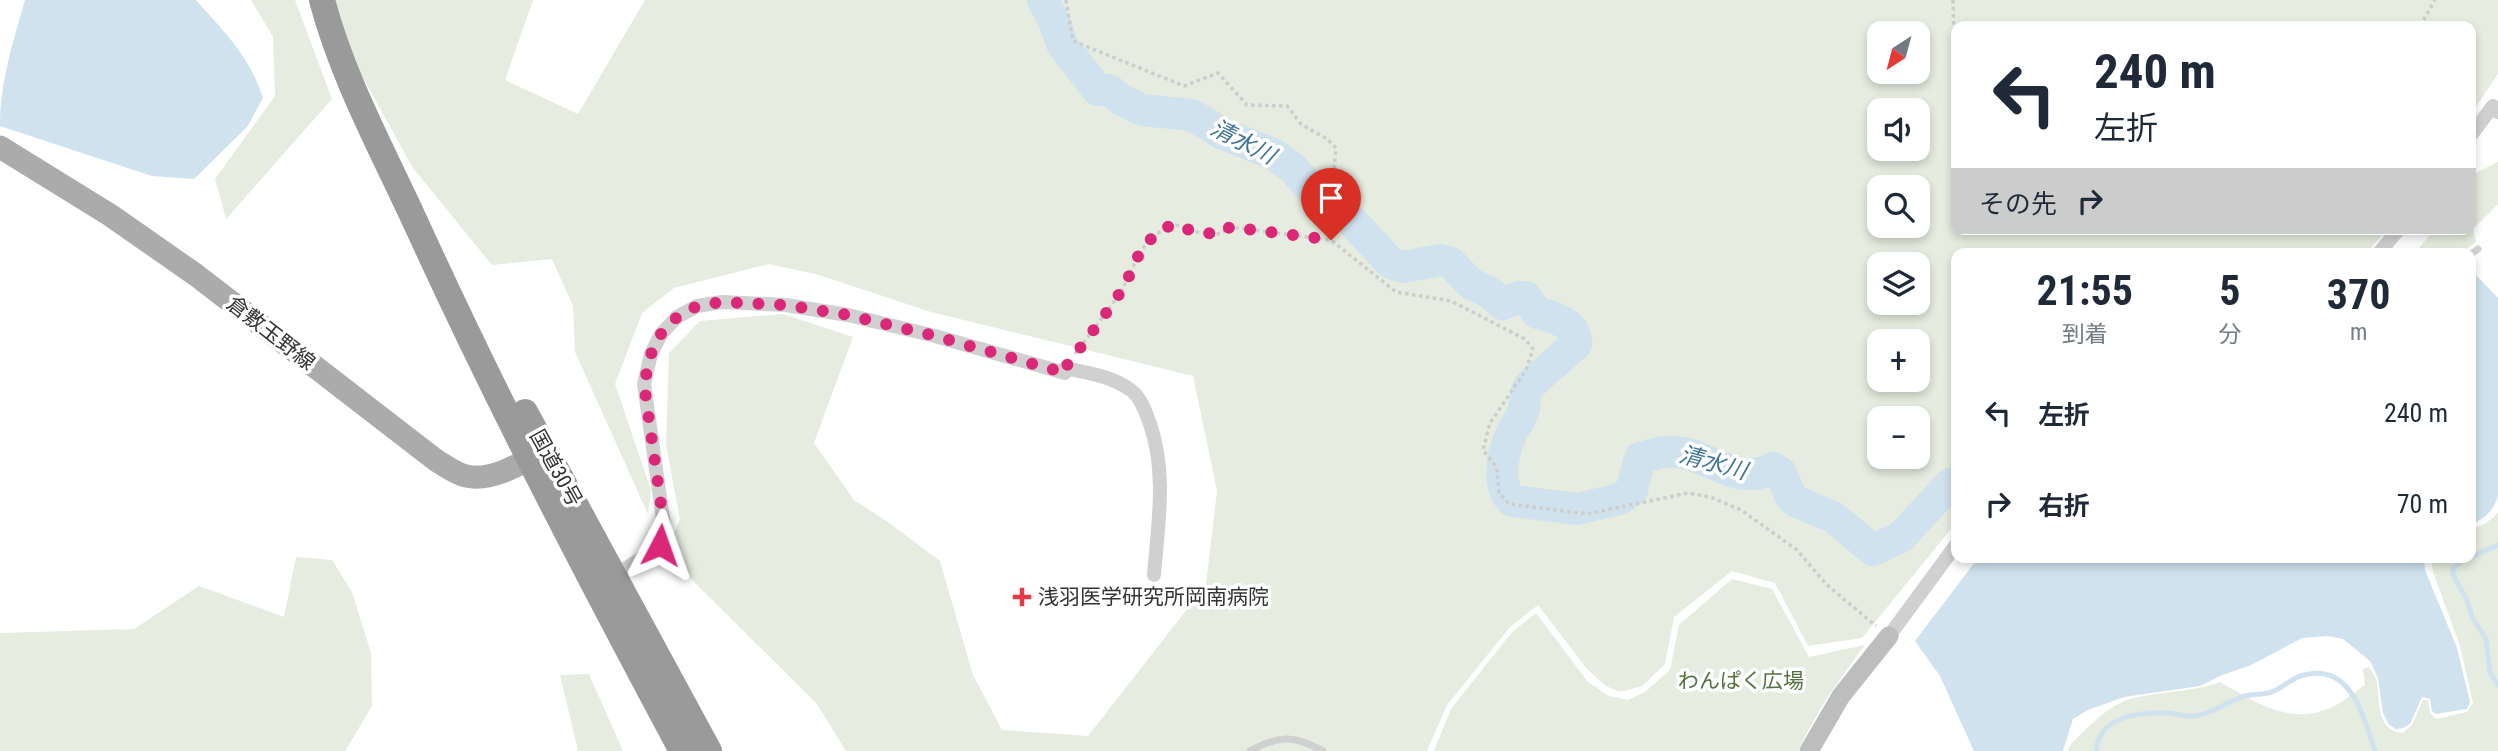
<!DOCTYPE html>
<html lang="ja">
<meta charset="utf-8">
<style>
:root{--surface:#fff;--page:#f6f6f7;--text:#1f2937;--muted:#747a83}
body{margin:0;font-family:"Roboto Condensed","Noto Sans JP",sans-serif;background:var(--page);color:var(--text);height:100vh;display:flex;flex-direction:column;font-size:26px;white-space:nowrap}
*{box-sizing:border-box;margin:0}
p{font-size:23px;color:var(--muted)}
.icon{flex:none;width:38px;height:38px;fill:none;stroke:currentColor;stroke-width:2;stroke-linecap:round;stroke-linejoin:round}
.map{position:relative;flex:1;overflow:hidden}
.side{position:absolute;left:1951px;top:248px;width:525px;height:315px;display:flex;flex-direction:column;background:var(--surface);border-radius:14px;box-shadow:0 4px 10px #0003}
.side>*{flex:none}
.guide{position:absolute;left:1951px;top:21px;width:525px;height:214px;border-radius:14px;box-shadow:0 4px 10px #0003;background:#fff;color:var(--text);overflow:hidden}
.needle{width:46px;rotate:216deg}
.tools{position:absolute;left:1867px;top:21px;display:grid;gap:14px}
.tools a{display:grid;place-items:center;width:63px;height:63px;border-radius:14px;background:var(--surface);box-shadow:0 4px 10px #0003;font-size:35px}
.pin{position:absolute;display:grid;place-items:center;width:60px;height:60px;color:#fff;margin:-72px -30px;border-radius:50% 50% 50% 0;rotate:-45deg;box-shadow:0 0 7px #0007}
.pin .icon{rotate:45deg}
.me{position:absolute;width:77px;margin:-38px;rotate:4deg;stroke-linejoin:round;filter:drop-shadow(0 0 5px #0008)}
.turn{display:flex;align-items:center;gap:24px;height:147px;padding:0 28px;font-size:32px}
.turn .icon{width:91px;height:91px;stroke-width:2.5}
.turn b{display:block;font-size:49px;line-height:60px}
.then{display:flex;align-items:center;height:66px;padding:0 28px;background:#0003;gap:14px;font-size:26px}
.eta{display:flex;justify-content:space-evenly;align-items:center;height:119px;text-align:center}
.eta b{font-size:42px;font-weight:700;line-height:49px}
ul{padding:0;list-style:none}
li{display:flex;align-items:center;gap:21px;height:91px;padding:0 28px}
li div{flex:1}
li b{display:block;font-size:26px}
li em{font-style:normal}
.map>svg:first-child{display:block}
.green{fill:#e6ecdf;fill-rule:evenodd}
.water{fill:#cfe2ee}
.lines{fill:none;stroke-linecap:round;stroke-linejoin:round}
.stream{stroke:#cfe2ee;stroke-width:5}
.river{stroke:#cfe2ee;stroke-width:32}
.path{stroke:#cdcdcd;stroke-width:3.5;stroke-dasharray:3.5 3.5;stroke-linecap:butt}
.lane{stroke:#d0d0d0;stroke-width:7}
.street{stroke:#d0d0d0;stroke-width:14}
.secondary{stroke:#bdbdbd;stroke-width:19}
.primary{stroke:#ababab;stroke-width:23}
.highway{stroke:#9a9a9a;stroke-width:26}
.route{stroke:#db2777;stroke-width:12;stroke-dasharray:0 21.6}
.poi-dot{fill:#e63946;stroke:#fff;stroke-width:2.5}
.labels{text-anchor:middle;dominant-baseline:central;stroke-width:7;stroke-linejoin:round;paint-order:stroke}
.street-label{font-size:21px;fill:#333;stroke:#fff}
.poi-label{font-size:21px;fill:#333;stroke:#fff;text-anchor:start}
.park-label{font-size:21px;fill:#56703f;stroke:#fff}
.water-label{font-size:23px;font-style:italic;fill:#3f7597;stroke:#fff}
</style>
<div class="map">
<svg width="2498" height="751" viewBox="0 0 2498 751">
<rect width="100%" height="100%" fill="#fff"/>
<path class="green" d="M251,0H295L332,99L226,219L215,179L275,96L273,37Z
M334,0H533L505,80L578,114L645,0H2498V74L2471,114V26H1956V229H2387L2366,254H1956V523L1862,638L1808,646L1775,583L1732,571L1674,617L1665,664L1642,686L1620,692L1606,686L1587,669L1538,605L1510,627L1447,705L1427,751H846L817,704L666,554L680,519L666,445L669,353L700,321L783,314L853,337L814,443L854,500L888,522L940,561L973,675L1002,730L1088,736L1206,585L1217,491L1193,376L931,312L819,275L769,264L674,288L642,313L615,384L651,490L648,514L575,352L573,306L552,259L492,265L413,168L351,56ZM1880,33H1918V72H1880ZM1880,110H1918V149H1880ZM1880,187H1918V226H1880ZM1880,264H1918V303H1880ZM1880,341H1918V380H1880ZM1880,418H1918V457H1880Z
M2498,162V204L2473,229L2476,242L2460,254H2414L2435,229H2471V175Z
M2498,513V751H2068L2070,745C2087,729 2105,708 2127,700C2156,691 2189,693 2220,682C2254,701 2287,725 2328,709C2341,704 2353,693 2365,685L2363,669L2369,667C2372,672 2375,676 2377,682C2380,702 2376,731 2403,733L2412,725L2423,700H2428L2430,713L2436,719L2467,712L2473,703L2460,646L2433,572L2431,558H2471V529L2485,524Z
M296,557L332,560L352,592L371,653L372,706L345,751H0V633L134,629L199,586L284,617Z
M1732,579L1772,589L1809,657L1865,645C1839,679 1816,712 1798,751H1434L1451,709L1512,632L1536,613L1588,682L1609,696L1628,700L1645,692L1670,670L1679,625Z
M589,674L623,751H578L560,675Z"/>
<path class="water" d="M25,0H196C225,33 249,55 263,98L247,127L194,179L152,176L0,126C0,82 13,42 25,0Z
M2471,270L2498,298V497C2492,512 2486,518 2471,524Z
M1978,558H2424L2425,570L2457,648L2470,702L2467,709L2436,714L2432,711L2430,699L2422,697L2410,724L2403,728L2396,729L2389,725L2383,713L2378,678L2370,661L2343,639L2328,636L2302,638L2251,665L2220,676L2200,686L2124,697L2088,710L2073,719L2063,751H1974L1940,676L1915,641Z"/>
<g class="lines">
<path class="stream" d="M2471,557L2498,545
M2466,558L2461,560L2453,569V575L2467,600L2472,617L2486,639L2490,672L2498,685
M2096,751C2099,716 2140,712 2168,713C2177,714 2186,717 2195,716C2211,714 2224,704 2239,698C2249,693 2260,696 2271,692C2282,689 2292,677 2304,675C2352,663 2363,717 2375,751"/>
<path class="river" d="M1043,0L1054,21L1063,46L1098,90H1109L1122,100L1142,110L1192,115L1223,134L1273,154L1294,169L1321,202L1346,215L1391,263L1403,267L1441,260L1451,263L1470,283L1490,293L1503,304L1519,297H1526L1537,313C1553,316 1579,325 1576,344L1530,385C1522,397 1527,400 1523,412C1520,421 1513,428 1510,437C1502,455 1497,486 1512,501L1577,509L1620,499L1632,490L1640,458C1648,456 1658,452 1667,452C1706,449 1734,489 1773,468L1781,473L1789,493L1795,501L1833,517L1873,550L1901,537L1950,484H1956"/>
<path class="path" d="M1066,0L1073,41L1184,86L1218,73L1247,105L1287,106L1301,124L1327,139L1336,148L1330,212L1331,240
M1953,0L1954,38L1956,44
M2420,26L2435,0
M1075,354C1089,335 1104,316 1118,296C1139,264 1133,245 1173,224L1195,232L1220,234L1230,227L1331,240L1396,292L1451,301L1525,339L1533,349L1526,370L1490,423L1483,450L1497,468L1499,493L1509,504L1587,514L1688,493L1710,497L1741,510L1797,550L1826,584L1876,626"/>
<path class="lane" d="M2471,254L2478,249
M1250,751C1279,735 1294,735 1323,751"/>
<path class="street" d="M2471,135L2493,106L2498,112
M2378,254L2399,229
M611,578L660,546L664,526L644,384L651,354L661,334L677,317L697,306L722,302L786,305L848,315L935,336L1065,373V368C1089,373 1112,376 1132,391C1141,398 1146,413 1150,424C1167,473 1158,524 1154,575
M1889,636L1956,545"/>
<path class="secondary" d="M1809,751L1841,696L1889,636"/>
<path class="primary" d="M0,147L110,215L196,275L437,461C446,466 456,474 466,476C493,482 521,463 543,451"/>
<path class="highway" d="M322,0C343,80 385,155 419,230C500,407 590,579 682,751
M525,412L709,751"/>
</g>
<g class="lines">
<path class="route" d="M660,545L664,526L644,384L651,354L661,334L677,317L697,306L722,302L786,305L848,315L935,336L1065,373V368C1083,344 1101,321 1118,296C1139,264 1133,245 1173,224L1195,232L1220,234L1230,227L1331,240"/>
</g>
<path class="poi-dot" d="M1018.5 586.5h7v7h7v7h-7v7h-7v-7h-7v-7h7z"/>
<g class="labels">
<g class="street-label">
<text transform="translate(271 333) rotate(38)">倉敷玉野線</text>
<text transform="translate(556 468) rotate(61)">国道30号</text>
</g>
<g class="poi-label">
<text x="1038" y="597">浅羽医学研究所岡南病院</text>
</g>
<g class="park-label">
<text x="1741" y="681">わんぱく広場</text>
</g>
<g class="water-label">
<text transform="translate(1243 142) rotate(27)">清水川</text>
<text transform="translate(1713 463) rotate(15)">清水川</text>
</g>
</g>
</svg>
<div class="tools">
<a><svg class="needle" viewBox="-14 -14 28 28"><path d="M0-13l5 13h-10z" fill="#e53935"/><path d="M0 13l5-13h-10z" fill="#747a83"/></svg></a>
<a><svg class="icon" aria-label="sound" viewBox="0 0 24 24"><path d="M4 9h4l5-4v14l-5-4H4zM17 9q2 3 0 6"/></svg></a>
<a><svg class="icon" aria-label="search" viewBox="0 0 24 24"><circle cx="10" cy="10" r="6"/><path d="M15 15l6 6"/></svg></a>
<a><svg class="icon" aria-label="layers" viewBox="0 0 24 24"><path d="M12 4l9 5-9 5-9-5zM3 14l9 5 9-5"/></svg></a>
<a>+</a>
<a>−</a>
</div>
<div class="pin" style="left:1331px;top:240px;background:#d93025"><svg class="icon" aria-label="arrive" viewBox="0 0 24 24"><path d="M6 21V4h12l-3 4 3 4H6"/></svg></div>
<svg class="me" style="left:660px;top:545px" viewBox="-20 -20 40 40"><path d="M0-17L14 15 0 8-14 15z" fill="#db2777" stroke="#fff" stroke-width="4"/></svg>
<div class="guide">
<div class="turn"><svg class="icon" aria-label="left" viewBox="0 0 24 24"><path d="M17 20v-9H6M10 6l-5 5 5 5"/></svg><div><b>240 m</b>左折</div></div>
<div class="then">その先<svg class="icon" aria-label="right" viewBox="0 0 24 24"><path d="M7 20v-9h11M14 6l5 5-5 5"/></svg></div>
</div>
<section class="side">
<div class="eta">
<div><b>21:55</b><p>到着</p></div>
<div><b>5</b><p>分</p></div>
<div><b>370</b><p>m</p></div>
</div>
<ul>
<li><svg class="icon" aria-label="left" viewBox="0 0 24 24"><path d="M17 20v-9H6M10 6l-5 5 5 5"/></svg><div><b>左折</b></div><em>240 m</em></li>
<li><svg class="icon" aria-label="right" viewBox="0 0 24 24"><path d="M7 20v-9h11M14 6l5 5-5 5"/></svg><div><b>右折</b></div><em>70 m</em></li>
</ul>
</section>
</div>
